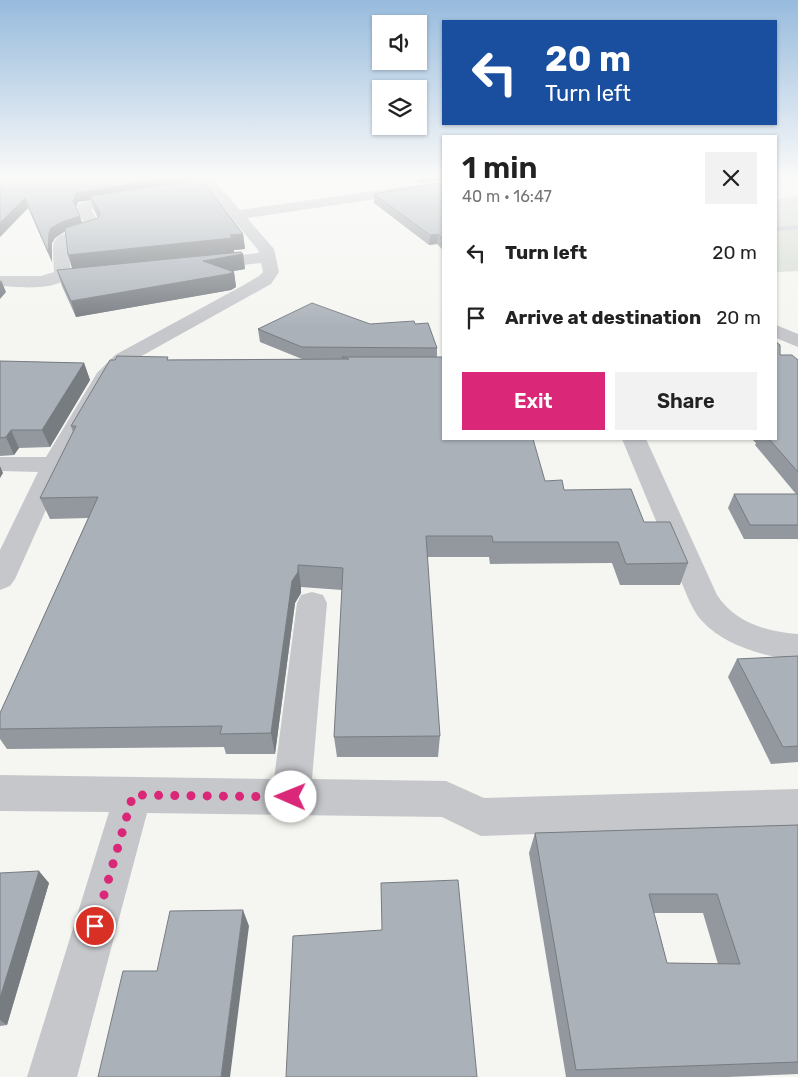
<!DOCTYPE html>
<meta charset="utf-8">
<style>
:root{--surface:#fff;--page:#f2f2f2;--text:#222;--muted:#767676;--accent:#db2777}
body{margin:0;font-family:Rubik,sans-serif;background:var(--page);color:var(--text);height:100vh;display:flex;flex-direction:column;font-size:19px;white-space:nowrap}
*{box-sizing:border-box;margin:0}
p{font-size:16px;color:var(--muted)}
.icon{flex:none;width:28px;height:28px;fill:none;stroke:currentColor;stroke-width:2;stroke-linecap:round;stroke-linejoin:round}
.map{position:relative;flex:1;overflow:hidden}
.drawer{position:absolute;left:442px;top:135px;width:335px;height:305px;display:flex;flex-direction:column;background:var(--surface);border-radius:0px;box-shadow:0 1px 4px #0004}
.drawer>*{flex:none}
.guide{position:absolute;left:442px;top:20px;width:335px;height:105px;border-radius:0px;box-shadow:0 1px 4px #0004;background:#1a4fa0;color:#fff;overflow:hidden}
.buttons{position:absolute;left:372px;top:15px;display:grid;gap:10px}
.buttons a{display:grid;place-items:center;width:55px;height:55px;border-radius:0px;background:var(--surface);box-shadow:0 1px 4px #0004;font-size:25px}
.pin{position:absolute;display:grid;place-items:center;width:42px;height:42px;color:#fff;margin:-21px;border:2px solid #fff;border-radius:50%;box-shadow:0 1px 5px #0007}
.me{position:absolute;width:55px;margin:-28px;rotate:271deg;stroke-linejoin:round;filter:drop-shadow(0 0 4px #0008)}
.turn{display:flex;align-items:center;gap:18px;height:105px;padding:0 20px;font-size:22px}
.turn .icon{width:65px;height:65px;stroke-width:2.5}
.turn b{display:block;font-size:35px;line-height:42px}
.round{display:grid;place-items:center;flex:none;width:52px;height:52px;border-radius:0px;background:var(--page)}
.summary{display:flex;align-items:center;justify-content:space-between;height:85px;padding:0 20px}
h1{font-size:30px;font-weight:600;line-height:38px}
.button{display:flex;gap:10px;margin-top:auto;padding:10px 20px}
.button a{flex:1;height:58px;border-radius:0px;background:var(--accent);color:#fff;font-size:20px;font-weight:600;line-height:58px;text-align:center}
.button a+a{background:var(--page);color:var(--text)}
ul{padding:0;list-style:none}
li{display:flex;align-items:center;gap:15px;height:65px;padding:0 20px}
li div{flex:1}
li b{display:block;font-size:19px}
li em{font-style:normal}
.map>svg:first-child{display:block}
.green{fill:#d5dcd2}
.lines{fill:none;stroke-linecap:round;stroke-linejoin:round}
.lane{fill:#c5c7cb;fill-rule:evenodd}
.street{fill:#c5c7cb;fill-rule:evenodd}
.wall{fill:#92989e;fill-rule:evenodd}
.shaded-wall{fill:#777c81}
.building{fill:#aab1b8;stroke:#777c81;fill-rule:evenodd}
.route{stroke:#db2777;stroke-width:9;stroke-dasharray:0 16.2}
</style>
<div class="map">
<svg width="798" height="1077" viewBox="0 0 798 1077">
<rect width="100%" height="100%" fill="#f5f5f1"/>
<path class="green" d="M798,196V271L778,272L776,271V200Z"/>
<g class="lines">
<path class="lane" d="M798,225V229L776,231V227Z"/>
<path class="street" d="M199,178H212L240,210L444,181V189L247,218L274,249L279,272L271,284L129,363L116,376L66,465L15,579L10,586L0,590V550L38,472L0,471V457H46L97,373L115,355L242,286L259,276L263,272L261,263L206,269L200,267L198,264L200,261L206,259L259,253L258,250Z
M128,194L133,195L135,198L133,201L91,209L102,229L100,232L68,242L71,274C59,292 19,287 0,286V276H41L54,272C52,234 50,238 86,227L77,210L79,204L95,199Z
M776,325L798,334V347L776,338Z
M622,439H646L717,595C734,622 767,632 798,634V660C765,657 725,646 702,621C696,615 692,606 688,598Z
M312,592L323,595L327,603L312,779L446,781L484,798L798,789V825L481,836L442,817L147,813L77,1077H27L109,812L0,811V775L274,779L297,603L301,595Z"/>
</g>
<path class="wall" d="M0,178L196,180L243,234L245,249L234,250V253L243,254L245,269L233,271L234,272L236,287L231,290L76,317L62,286L57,270L72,269L66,231L55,238L52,243V262L28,208L0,237ZM91,200L94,210L98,218L82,223L80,216L76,208L78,202Z
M413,178H444V180L420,183Z
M444,182V251L437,244L429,245L374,203V194Z
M370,324H415L437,348V357L545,481L564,490L644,522L688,563L680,585H620L612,563L490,564L489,557H427L440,736L438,757H337L334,737L342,590L301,587V593L295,603L275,754H226L224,747L7,749L0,739V713L88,518L50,519L40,498L73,432L71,426L115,360L302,359L260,342L258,329Z
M780,355L798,360V539H744L728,508L734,494H796L755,445L756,443L752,439H776Z
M0,361L84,363L90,380L50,447L19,448L14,455L0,456Z
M798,656V762L771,764L728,677L737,659Z
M798,825V1074L728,1077H566L529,853L535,833ZM654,913H703L718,964L667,963Z
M0,873L49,883L7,1025L0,1026Z"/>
<path class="shaded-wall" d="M167,178H195L196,182L90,196L91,200L78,202L75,211L73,201L76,193Z
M420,178H444V180L420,183Z
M25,198L28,208L0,237V223Z
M80,216L83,226L65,231L55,238L52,243V262L48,252L49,233L51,228L62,222Z
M243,234L245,249L234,250V254L73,271L68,255Z
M438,234L437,244L429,245L430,235Z
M243,254L245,269L206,276L203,261Z
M234,272L236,287L231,290L76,317L71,301Z
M1,280L6,292L0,299V282Z
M84,363L90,380L50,447L42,430Z
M11,430L19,448L14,455L6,437Z
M0,466L3,473L0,478Z
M298,565L301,587V593L295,603L275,754L271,733L292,581Z
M39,871L49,883L7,1025L0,1020V998Z
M243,910L249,926L230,1077H221Z"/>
<path class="building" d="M0,178H167L76,193L73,201L80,216L62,222L51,228L49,233L48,252L25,198L0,223Z
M201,179L243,234L230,235L232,238L68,255L65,228L98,218L100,213L90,196Z
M444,182V240L438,234L430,235L374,194Z
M241,252L243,254L203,261L234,272L228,274L71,301L57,270Z
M312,303L370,324L414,321L415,324L428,323L437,348L302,347L258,329Z
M776,342L780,345V355H792L798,360V472L769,439H776Z
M117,356L168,357L167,360L349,359L342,357H444V439H533L545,481L562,480L564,490L631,489L644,522H670L688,563L626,564L618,542H493L492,536H426L440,736L334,737L343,568L298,565V572L292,581L271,733L220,734L222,726L0,729V713L98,497L40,498L76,426H71L110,360H115Z
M0,361L84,363L42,430H11L6,437L0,438Z
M734,494H798V525H750Z
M798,656V746L783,747L737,659Z
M798,825V1062L576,1070L535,833ZM649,894H717L740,964L667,963Z
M39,871L0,998V873Z
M458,880L477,1077H286L293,936L382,930L381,883Z
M243,910L221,1077H98L123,971H157L170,911Z"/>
<linearGradient id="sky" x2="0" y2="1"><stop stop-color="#97bbdd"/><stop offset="0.54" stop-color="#fafaf9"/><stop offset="1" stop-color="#fafaf9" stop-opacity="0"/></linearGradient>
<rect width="798" height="328" fill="url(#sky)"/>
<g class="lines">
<path class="route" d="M95,926L133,795L291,797"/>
</g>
</svg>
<div class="buttons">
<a><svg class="icon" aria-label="sound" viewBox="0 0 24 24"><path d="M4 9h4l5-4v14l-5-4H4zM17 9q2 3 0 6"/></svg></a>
<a><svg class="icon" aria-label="layers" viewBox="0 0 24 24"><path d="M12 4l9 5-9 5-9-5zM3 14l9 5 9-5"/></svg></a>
</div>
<div class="pin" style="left:95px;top:926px;background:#d93025"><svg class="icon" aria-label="arrive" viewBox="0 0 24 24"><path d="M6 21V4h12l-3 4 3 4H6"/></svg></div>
<svg class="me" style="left:291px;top:797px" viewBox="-20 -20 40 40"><circle r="19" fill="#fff"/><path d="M0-13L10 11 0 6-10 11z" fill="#db2777"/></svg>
<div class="guide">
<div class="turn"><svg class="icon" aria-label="left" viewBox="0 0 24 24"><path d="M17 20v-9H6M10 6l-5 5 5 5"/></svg><div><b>20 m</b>Turn left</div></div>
</div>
<section class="drawer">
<div class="summary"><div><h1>1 min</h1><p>40 m · 16:47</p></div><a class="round"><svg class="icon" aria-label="close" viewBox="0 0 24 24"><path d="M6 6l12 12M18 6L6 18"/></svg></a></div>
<ul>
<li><svg class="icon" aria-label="left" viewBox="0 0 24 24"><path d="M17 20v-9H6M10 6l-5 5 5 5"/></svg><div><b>Turn left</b></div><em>20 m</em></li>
<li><svg class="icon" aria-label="arrive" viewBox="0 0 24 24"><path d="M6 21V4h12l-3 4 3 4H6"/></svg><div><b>Arrive at destination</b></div><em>20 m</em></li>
</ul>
<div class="button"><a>Exit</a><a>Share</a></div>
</section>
</div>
